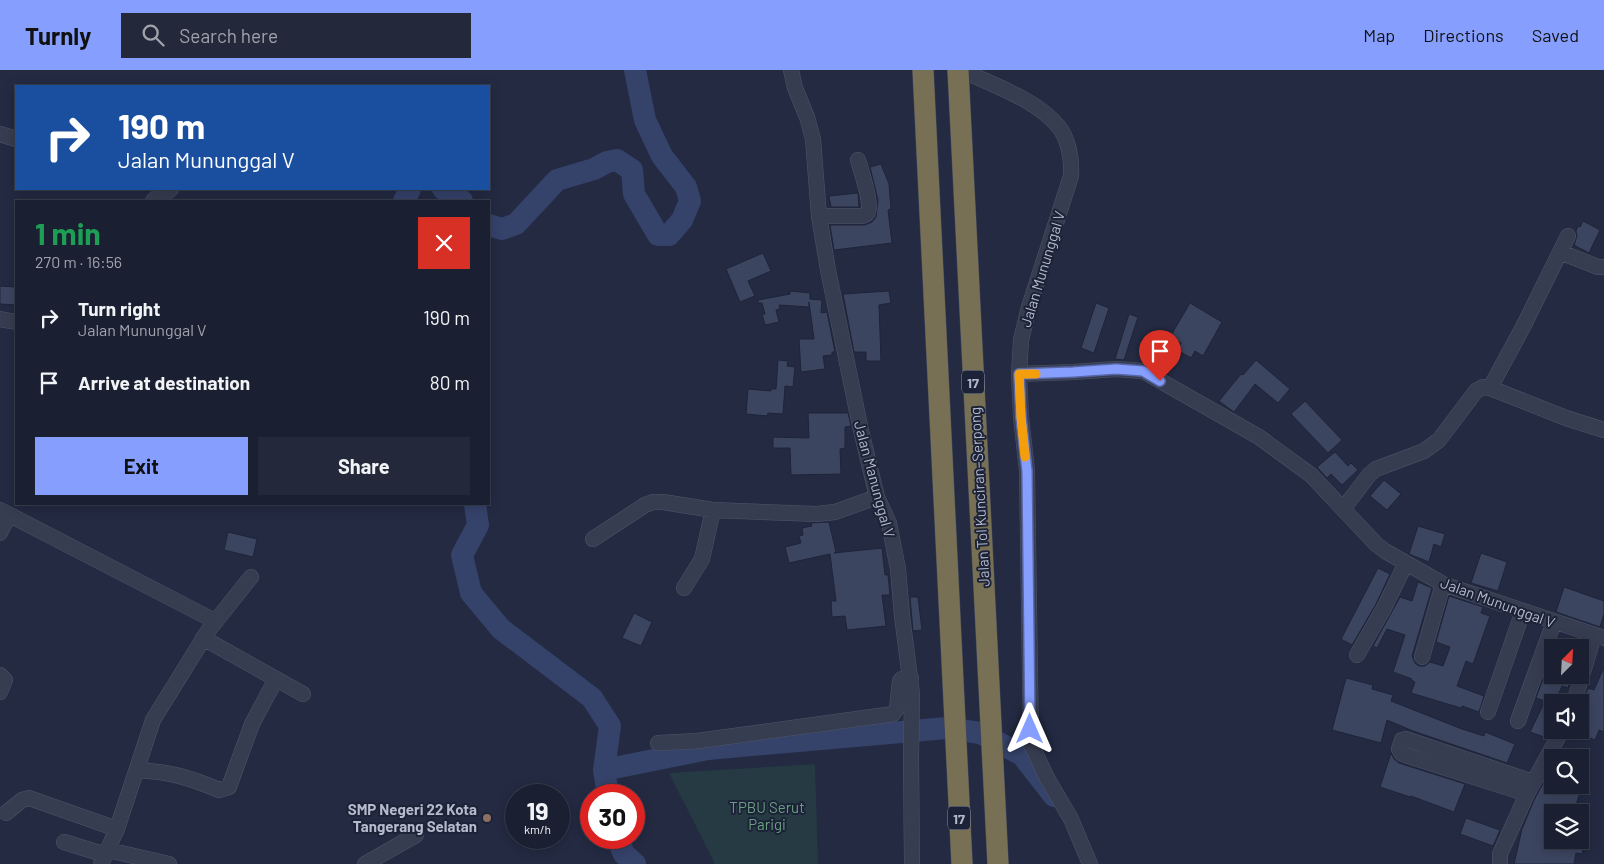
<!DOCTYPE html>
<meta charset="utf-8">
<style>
:root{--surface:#1a2032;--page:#23283a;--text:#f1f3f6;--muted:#9fa3ac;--line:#383e4d;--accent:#869fff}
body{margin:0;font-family:Barlow,sans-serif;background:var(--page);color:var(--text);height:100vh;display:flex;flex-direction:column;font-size:19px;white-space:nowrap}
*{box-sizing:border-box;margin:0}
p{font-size:16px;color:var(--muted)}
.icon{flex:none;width:28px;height:28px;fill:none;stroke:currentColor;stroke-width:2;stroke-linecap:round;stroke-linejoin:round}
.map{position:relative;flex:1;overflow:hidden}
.side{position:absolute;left:15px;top:130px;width:475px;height:305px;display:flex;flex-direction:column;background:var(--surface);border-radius:0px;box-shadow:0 2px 12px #0003,0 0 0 1px var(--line)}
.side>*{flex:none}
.guide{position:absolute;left:15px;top:15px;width:475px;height:105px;border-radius:0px;box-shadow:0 2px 12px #0003,0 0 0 1px var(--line);background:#1a4fa0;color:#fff;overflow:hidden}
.needle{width:32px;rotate:24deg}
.tools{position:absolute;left:1544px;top:569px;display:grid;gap:10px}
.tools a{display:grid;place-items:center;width:45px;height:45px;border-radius:0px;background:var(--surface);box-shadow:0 2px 12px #0003,0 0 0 1px var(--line);font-size:25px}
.speed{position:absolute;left:505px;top:714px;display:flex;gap:10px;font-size:25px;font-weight:700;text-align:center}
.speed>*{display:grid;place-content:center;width:65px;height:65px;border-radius:50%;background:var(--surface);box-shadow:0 2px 12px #0003,0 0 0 1px var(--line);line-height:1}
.speed small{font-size:12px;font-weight:400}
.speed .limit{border:8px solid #d22;background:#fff;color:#111}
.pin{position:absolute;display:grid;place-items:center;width:42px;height:42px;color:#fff;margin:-51px -21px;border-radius:50% 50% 50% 0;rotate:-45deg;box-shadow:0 0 5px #0007}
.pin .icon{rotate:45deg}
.me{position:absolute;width:55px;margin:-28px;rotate:0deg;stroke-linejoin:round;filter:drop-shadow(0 0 4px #0008)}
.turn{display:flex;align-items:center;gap:18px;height:105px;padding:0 20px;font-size:22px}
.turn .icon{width:65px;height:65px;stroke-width:2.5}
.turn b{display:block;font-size:35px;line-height:42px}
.round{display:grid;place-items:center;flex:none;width:52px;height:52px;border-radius:0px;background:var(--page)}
.summary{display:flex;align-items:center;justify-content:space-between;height:85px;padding:0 20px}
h1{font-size:30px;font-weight:700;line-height:38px;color:#1e9e55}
.primary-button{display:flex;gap:10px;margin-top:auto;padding:10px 20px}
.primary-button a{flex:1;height:58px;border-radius:0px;background:var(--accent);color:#111;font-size:20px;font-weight:700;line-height:58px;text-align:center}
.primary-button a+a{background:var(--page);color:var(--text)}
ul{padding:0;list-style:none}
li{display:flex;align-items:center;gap:15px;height:65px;padding:0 20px}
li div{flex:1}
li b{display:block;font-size:19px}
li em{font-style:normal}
header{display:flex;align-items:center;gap:30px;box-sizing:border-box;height:70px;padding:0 25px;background:var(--accent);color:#111}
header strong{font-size:24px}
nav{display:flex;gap:28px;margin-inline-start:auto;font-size:18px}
.search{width:350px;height:45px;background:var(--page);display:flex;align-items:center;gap:12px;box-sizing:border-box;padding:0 18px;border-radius:0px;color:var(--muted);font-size:19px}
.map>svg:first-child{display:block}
.green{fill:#253a43}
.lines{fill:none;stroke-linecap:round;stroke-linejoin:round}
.river{stroke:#35426a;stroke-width:22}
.building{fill:#3c4560;stroke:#1e2438}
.minor-casing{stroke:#4f5569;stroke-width:16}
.highway-casing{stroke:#3f4559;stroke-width:22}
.minor{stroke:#373d51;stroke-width:15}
.highway{stroke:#787054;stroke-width:21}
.route-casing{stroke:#5767a6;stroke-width:12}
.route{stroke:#869fff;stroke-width:9}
.slow{stroke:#f59e0b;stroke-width:9}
.education-dot{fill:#8d6e63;stroke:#1c2237;stroke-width:2}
.labels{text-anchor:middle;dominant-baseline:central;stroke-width:4;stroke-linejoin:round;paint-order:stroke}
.shield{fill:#1c2237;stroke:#868c9f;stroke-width:1}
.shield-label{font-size:14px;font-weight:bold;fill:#b4b9cc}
.street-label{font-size:15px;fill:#b4b9cc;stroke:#1c2237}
.park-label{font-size:15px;fill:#699f7f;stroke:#1c2237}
.poi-label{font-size:15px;font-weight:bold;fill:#b4b9cc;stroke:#1c2237;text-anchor:end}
</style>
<header>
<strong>Turnly</strong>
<div class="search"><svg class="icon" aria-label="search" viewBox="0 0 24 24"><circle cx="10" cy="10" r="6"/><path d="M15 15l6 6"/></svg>Search here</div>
<nav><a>Map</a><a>Directions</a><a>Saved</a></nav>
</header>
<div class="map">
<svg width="1604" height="794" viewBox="0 0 1604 794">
<rect width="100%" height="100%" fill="#232a42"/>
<path class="green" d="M815,694L818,794H715L669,703Z"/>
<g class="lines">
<path class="river" d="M443,119L453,123L462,131
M404,131L410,119
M489,155L502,159L516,154L557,110L594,99L607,92L617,90L632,100L634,124L658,165H669L682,150L690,131L686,117L662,86L645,50L635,0
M475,434L478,455L462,485L471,523L501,559L592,628L610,656L604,700L708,679L947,658L980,663L1022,685L1054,726
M604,700L608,725
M617,768L624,784L635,794"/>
</g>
<path class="building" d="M881,94L889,114L891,139L888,140L892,173L834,180L830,155H865L872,152L876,147L878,130L870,97Z
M858,123L859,137H831L829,126Z
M1583,151L1600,160L1589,183L1574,175L1577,166L1576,161L1578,156L1580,157Z
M763,183L771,201L748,211L755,226L740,232L726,199Z
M0,216L16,217V235L0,234Z
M790,221L810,223V229L822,230L821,243L827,242L835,282H832V285L823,286L825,299L801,302L799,269H814L809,232V237L779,235L780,239L776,240L779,252L765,255L762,244H765L762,233H758V230L790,224Z
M889,221L891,233L879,235L881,291H866V282H854L843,224Z
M1096,233L1109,238L1094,283L1081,278Z
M1190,233L1222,252L1203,286L1195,281L1191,288L1177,280L1181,273L1170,267Z
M1129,244L1138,247L1124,290L1115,289Z
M778,290L788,291L787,296L795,297L793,317L785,316L783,344L768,343L767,346L746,344L748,319L771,321V319H776Z
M1256,290L1290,319L1278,333L1255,314L1234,342L1219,331L1241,304L1243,305Z
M1305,331L1342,370L1328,383L1291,344Z
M808,343H848L851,356L845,357V378L840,379L841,404L791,405L790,378H773V367L809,368Z
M1335,382L1348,396L1351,393L1358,400L1342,415L1331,404L1327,408L1317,397Z
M1384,410L1401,424L1387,440L1370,426Z
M829,452L836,482L834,483L882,478L885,505H888L890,525H882L886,556L847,560L845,546L832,547L831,531H836L830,484L789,493L785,477L801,473L799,466L803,465L802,458L812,456L811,453Z
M1418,456L1445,464L1441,477L1434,474L1429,492L1409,484Z
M228,462L257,469L253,487L224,480Z
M1481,483L1507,492L1498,521L1471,513Z
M1378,498L1390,504L1376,534L1352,575L1341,569Z
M1418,512L1432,518L1412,586L1415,593L1419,596H1425L1430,592L1443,596L1450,577L1436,572L1449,526L1483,537L1481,543L1490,546L1473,594L1466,591L1457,616L1484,626L1479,642L1462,636L1461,638L1411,623L1415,612L1411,610L1412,609L1393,602L1405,565L1387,559L1377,578L1373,576L1400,527L1412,531Z
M1564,517L1604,531V544L1600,557L1556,542Z
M910,527H918L922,560L913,561Z
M634,543L652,552L641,576L622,568Z
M1604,597V662L1599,660L1595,670L1580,664L1584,653L1580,652V639L1588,618L1594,620Z
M1548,605H1572L1568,618L1562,616L1555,632H1552V655L1547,668L1530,662L1545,631L1536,628L1543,609L1546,610Z
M1346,608L1373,615L1372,619L1393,625L1391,631L1462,659L1484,666L1485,662L1515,674L1507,693L1413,661L1387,650L1381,673L1332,660Z
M1391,683L1394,689L1399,693L1465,714L1454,742L1411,726L1410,727L1380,717Z
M1552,697V715H1582L1574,742H1552V770H1585L1582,784L1576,783L1574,794H1514L1522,759L1535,728Z
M1466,748L1500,760L1493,776L1460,764Z"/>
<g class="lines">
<defs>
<path id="minor" d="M791,0L795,18L807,47L813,69L819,146L828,200L860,356L877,427L889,453L898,499L902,546L912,624L911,688L912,794
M962,0C992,15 1036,29 1058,56C1069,69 1072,90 1071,106L1029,237L1021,270L1019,304L1021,347L1027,401L1031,674L1047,708L1071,749L1090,794
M0,64L16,69
M153,131C157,125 166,125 171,119
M819,146H862C865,145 867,145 868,142C872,133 861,100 858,90
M1560,182L1598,197H1604
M0,249L16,252
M1019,304L1073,302L1116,299L1143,301L1259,367L1311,405L1376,474L1385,481L1443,514L1604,568
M1490,318L1523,257L1568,166
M1343,439L1369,405L1376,399L1424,381L1439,370L1476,321L1483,317L1490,318L1566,348L1604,360
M0,440L215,551
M0,463L9,445
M593,469L645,435L653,432H663L713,440L817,444L835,442L877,427
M684,518L702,489L713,440
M203,568L303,624
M1357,585L1384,538L1406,493
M1422,587L1443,514
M0,605L5,610L0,622
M1574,632L1594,566
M1488,642L1523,541
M1518,651L1554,552
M658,673L697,671L893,644L897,638L900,611L902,609L911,608
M137,700C171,702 188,707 219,720L229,717L252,654L276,609
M1527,724L1402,684L1399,679L1402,670L1406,669L1533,712
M6,743L22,730L29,728L117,759
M64,772L106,785
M108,780L169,794
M101,794L117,759L153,650L208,561L251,507
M365,794L416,765
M1500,794V784L1527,724L1562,660"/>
<path id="highway" d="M923,0L962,794
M958,0L998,794"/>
</defs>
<use href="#minor" class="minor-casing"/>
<use href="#highway" class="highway-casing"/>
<use href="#minor" class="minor"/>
<use href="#highway" class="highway"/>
</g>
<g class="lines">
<defs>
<path id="route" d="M1030,659L1027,401L1021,347L1019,304L1073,302L1116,299L1143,301L1160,311"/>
</defs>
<use href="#route" class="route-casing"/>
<use href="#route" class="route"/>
<path class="slow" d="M1025,387L1021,347L1019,304H1036"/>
</g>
<circle class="education-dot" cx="487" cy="748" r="5"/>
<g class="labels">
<g class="shield">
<rect x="962" y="300.5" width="22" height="23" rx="4"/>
<rect x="948" y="736.5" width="22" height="23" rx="4"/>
</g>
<g class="shield-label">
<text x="973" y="312">17</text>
<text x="959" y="748">17</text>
</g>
<g class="street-label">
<text transform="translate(1042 199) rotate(-73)">Jalan Mununggal V</text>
<text transform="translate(875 409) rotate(75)">Jalan Manunggal V</text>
<text transform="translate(979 427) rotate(-93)">Jalan Tol Kunciran–Serpong</text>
<text transform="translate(1498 532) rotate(20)">Jalan Mununggal V</text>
</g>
<g class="park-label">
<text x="767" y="737">TPBU Serut<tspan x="767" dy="17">Parigi</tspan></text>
</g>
<g class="poi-label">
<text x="477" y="739">SMP Negeri 22 Kota<tspan x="477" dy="17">Tangerang Selatan</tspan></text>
</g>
</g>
</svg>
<div class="tools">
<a><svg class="needle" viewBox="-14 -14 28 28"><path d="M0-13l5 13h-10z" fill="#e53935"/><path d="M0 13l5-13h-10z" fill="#9fa3ac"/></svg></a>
<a><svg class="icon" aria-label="sound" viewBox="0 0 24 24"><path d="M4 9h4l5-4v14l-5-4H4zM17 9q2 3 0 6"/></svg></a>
<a><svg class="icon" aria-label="search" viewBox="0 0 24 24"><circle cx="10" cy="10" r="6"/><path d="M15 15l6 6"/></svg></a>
<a><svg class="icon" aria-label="layers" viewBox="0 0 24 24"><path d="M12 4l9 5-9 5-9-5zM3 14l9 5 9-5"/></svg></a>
</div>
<div class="speed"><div>19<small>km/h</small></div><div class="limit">30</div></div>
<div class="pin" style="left:1160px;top:311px;background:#d93025"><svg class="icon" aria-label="arrive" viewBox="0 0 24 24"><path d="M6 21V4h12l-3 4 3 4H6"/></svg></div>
<svg class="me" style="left:1030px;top:659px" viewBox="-20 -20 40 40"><path d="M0-17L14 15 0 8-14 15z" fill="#869fff" stroke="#fff" stroke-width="4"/></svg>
<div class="guide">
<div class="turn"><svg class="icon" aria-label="right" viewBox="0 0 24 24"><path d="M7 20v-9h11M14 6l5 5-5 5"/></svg><div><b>190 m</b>Jalan Mununggal V</div></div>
</div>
<section class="side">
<div class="summary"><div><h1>1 min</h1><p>270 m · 16:56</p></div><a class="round" style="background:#d93025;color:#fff"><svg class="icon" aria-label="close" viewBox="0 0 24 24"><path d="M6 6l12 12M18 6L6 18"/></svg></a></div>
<ul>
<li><svg class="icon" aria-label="right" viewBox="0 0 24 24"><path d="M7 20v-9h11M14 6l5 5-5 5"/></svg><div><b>Turn right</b><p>Jalan Mununggal V</p></div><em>190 m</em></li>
<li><svg class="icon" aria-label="arrive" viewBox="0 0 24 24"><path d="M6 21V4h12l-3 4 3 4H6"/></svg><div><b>Arrive at destination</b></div><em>80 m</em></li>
</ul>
<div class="primary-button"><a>Exit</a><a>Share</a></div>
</section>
</div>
